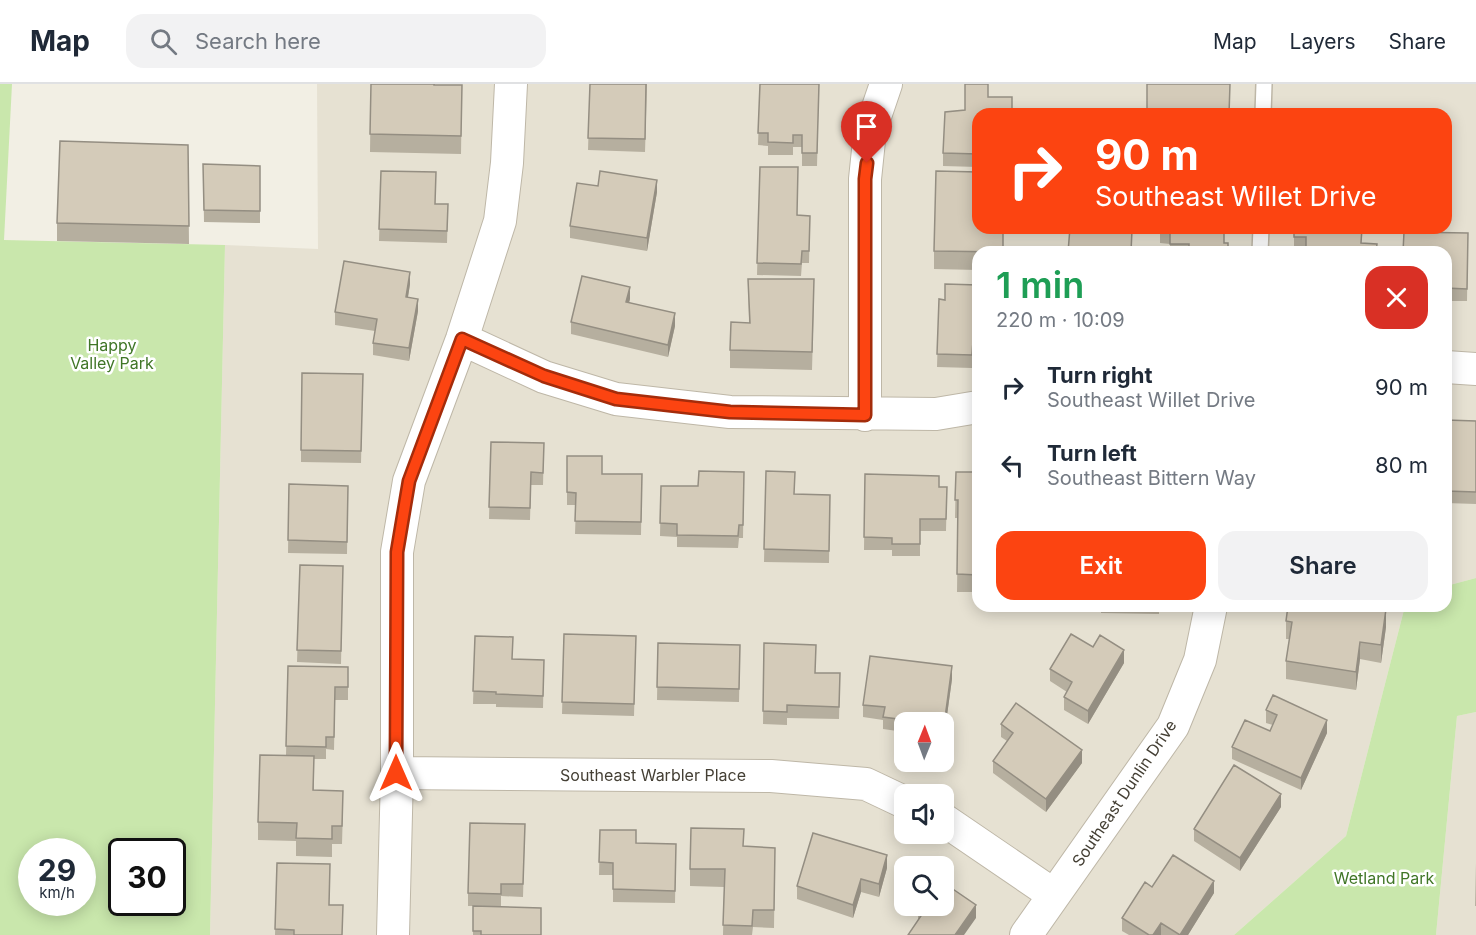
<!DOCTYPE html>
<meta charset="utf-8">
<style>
:root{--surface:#fff;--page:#f2f2f3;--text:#1f2937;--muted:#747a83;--line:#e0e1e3;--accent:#fc4411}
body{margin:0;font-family:Inter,sans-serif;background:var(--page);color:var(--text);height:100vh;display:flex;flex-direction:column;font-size:22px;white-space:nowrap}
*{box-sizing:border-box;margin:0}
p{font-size:20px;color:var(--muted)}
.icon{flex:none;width:33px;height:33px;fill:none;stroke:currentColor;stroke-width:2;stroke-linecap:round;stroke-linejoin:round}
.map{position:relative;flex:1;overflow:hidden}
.details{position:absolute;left:972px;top:162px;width:480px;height:366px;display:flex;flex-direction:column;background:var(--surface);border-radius:18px;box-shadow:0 3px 15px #0003}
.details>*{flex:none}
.hud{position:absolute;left:972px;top:24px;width:480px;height:126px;border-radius:18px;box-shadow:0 3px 15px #0003;background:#fc4411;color:#fff;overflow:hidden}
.needle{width:39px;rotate:1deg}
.buttons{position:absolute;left:894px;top:628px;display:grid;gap:12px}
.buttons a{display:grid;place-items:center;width:60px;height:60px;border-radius:12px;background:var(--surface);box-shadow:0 3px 15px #0003;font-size:30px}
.speed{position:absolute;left:18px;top:754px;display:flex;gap:12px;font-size:30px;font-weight:700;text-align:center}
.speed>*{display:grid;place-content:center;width:78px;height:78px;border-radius:50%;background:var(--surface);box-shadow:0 3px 15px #0003;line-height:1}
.speed small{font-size:15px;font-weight:400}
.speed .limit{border:3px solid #111;border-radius:9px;background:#fff;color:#111}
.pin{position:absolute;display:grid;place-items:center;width:51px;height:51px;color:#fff;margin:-62px -26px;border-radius:50% 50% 50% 0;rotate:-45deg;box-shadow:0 0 6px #0007}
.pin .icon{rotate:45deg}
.me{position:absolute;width:66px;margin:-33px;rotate:0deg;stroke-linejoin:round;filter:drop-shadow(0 0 4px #0008)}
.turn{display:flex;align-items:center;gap:21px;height:126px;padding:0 24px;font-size:27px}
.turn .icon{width:78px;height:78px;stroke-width:2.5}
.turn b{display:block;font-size:42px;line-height:51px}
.round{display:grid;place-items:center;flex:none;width:63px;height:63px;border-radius:18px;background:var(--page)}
.head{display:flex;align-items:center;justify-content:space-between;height:102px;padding:0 24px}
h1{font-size:36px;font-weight:600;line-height:45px;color:#1e9e55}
.primary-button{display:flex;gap:12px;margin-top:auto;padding:12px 24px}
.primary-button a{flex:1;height:69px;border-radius:18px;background:var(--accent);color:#fff;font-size:24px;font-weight:600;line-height:69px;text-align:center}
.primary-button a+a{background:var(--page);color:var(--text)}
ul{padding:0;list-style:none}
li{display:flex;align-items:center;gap:18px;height:78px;padding:0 24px}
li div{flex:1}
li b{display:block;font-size:22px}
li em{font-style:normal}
header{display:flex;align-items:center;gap:36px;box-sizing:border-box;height:84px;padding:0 30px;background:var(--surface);border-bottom:2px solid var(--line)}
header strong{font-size:28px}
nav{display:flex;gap:33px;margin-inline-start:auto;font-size:21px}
.search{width:420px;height:54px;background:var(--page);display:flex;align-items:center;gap:15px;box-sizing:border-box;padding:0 21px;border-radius:18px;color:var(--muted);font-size:22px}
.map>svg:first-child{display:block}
.residential{fill:#e6e1d2;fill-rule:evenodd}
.green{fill:#c9e7ac;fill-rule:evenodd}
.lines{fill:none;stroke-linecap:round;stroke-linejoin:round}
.service-casing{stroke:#beb7a7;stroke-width:18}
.minor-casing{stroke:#beb7a7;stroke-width:34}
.service{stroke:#fff;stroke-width:15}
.minor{stroke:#fff;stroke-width:32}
.wall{fill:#b6af9f}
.shaded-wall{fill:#948e82}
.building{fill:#d4cbb9;stroke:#948e82;stroke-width:1.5}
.route-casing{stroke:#a42c0b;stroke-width:15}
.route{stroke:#fc4411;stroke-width:10}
.labels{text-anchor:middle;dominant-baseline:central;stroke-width:5;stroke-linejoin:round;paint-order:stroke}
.park-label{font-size:16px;fill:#407627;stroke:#fff}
.street-label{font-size:16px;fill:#443f34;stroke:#fff}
</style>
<header>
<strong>Map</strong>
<div class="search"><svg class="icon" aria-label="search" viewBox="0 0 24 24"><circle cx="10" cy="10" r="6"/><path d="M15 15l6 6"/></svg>Search here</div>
<nav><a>Map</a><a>Layers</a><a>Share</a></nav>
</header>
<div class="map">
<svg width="1476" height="851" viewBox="0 0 1476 851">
<rect width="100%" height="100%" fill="#f2efe4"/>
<path class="residential" d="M317,0H1476V494L1446,502V168H978V522H1405L1346,752L1234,851H210L225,161L318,165ZM978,30H1446V144H978ZM904,639H944V678H904ZM904,711H944V750H904ZM904,783H944V822H904Z
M1476,628V851H1436L1457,632Z"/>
<path class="green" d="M0,0H12L4,156L225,161L210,851H0ZM32,768H82V819H32ZM122,768H172V819H122Z
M1476,494V628L1457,632L1436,851H1234L1346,752L1405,522H1446V502Z"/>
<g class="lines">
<defs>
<path id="service" d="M1263,30L1264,0
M1260,168L1261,144"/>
<path id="minor" d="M462,255L544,293L616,315L730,328L936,330L978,323
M1446,283L1476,285
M865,331V95L870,47L886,0
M397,689L771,692L866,700L904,718
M944,736L1054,811
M393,851L397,689V468L409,397L462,255L500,137L507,79L511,0
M1026,851L1173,642L1200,576L1211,522"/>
</defs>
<use href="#service" class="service-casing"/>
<use href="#minor" class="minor-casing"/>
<use href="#service" class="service"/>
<use href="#minor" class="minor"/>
</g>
<path class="wall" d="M371,0H435V1H462L461,70L370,68Z
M590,0H647L645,68L588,66Z
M760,0H819L817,82H802V63H793V71H768V62L758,61Z
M1147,0H1233H1230L1229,30H1147Z
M988,13L978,30V83L943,82V69L965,26Z
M188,61L189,160L57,157V139Z
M203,80L260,82V139L204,138Z
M760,83L798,131L810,132L809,179H802L801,192L757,191Z
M381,87L436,120H448L447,159L379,157Z
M598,102L657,108L647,167L570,154V142Z
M1160,144L1224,159L1228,168H1170V160L1160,159Z
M1294,144L1361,159L1306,166L1294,165Z
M1468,149L1467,217H1446V168Z
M934,167L978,168V186L934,185Z
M748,195L814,213L812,286L730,284V266L749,239Z
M410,200L408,213L418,227L409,277L373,271V259L375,247L335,241V228Z
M978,201V270H973L972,284L937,283L939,215L945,216Z
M630,215L629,218L675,242L668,273L571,250V238Z
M363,290L361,379L301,378V366Z
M1446,336L1476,337V420L1446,419Z
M491,358L544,359L543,401H531L530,436L489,435Z
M567,372L602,390H642L641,451L575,450L576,421H567Z
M766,387L794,410L830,411L829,479L764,478Z
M744,388L743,454H739L738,464L677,463V453L660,452L661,402H698Z
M956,388H978V508H957L958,434H955Z
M865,390L939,403H947L946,447H920V472H892V466H864Z
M289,400L348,402L347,470L288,469Z
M300,481L343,482L341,580L297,578Z
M1101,522H1159V530L1101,529Z
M1286,537L1386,543L1381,579L1360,575L1356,606L1286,595V577L1290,555H1286Z
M564,550L636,552L634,632L562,630Z
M475,552L513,575L544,576L543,624L496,623V620H473Z
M658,559L740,561L739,618L657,616Z
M764,559L816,589H840L839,635L787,634V641L763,640Z
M1093,563L1124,579L1088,640L1064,626V613L1067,608L1050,597V585Z
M288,582L348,583V616H335L334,666L326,665V675H314V706L343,724L342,760H332V773L296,772V757L258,756V738L286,671Z
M952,595L944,653V639H904V648L883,645V636L863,633V621Z
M1266,626L1327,649L1301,706L1232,675V663L1270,647L1273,641L1266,639Z
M1001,640L1082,679L1046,728L993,689V677L1007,657L1001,653Z
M1281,723L1240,787L1194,757V745Z
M525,740L523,813L501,812V822H468V809Z
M600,746L636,759L676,760L675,819L613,818V791H599Z
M744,762L775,764L774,844L753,843L752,851H723L724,803L690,802V785Z
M277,779L329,821L342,851H275Z
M1476,779V822H1475Z
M887,784L879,813L861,808L853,834L797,815V802Z
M1152,803L1214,809L1188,851H1129L1122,847V834Z
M473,822L541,851H473Z
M918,825L976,834L918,837Z"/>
<path class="shaded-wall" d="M657,96V108L647,167V154Z
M410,188V200L406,225V213Z
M630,203V215L626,230V218Z
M418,215V227L409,277V264Z
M675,229V242L668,273V261Z
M1386,525V543L1381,579V561Z
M1360,558V575L1356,606V588Z
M1124,566V579L1088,640V627Z
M952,582V595L944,653V641Z
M1327,636V649L1301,706V694Z
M1082,666V679L1046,728V715Z
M1281,710V723L1240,787V774Z
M887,771V784L879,813V800Z
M861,795V808L853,834V821Z
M1214,797V809L1188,851H1180Z
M976,821V834L964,851H955Z
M1161,839V851H1153Z"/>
<path class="building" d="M371,0H434V1H462L461,52L370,50Z
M590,0H646L645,55L588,54Z
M760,0H819L817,69H802V51H793V59L768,58V49H758Z
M965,0H988V13H1012V30H978V70L943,69L945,28L965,26Z
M1147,0H1230L1229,30H1170V27H1147Z
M60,57L188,61L189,142L57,139Z
M203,80L260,82V127L204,126Z
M760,83H798L797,131L810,132L809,167H802L801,180L757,179Z
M381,87L436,88L435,120H448L447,147L379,145Z
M600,87L657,96L647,154L570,142L577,99L598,102Z
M936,87L978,88V144H1003V168L934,167Z
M1070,144L1132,146L1131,168H1068Z
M1160,144H1224V159H1228V168H1189V160H1170V148L1160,147Z
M1294,144H1362L1361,159L1377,160L1376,168H1306V153H1294Z
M1404,148L1468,149L1467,205L1446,204V168H1403Z
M344,177L410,188L406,213L418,215L409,264L373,259L377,235L335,228Z
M582,192L630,203L626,218L675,229L668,261L571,238Z
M748,195H814L812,268L730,266L731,238L750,239Z
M945,200L978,201V257H973L972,271L937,270L939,215L945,216Z
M302,289L363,290L361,367L301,366Z
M1446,336L1476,337V408L1446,407Z
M491,358L544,359L543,389L531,388L530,424L489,423Z
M567,372H602V390H642L641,438L575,437L576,409L567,408Z
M699,387L744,388L743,441H739L738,452L677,451V440L660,439L661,402H698Z
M766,387L795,388L794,410L830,411L829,467L764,465Z
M956,388H978V491L957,490L958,416H955Z
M865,390L939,392V403H947L946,435H920V460H892V454L864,453Z
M289,400L348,402L347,458L288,456Z
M300,481L343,482L341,567L297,566Z
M1288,522H1368L1386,525L1381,561L1360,558L1356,588L1286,577L1292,538L1286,537Z
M564,550L636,552L634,620L562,618Z
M1071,550L1093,563L1100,551L1124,566L1088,627L1064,613L1072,598L1050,585Z
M475,552L513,553L512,575L544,576L543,612L496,610V608L473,607Z
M658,559L740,561L739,605L657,603Z
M764,559L816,561L815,589H840L839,623L787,621V628L763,627Z
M870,572L952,582L944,641V639H929L883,633L885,623L863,621Z
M288,582L348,583V603H335L334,653H326V663L286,662Z
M1273,611L1327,636L1301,694L1232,663L1245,636L1270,647L1277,631L1266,626Z
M1016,619L1082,666L1046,715L993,677L1013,649L1001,640Z
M260,671L314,672L313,706L343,707L342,742H332V755L296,754L297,739L258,738Z
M1234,681L1281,710L1240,774L1194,745Z
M470,739L525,740L523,800H501V810L468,809Z
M691,744L744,745L743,762L775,764L774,826H753L752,842L723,841L725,785H690Z
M600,746H636V759L676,760L675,807L613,805V779L599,778Z
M813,749L887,771L879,800L861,795L853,821L797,802Z
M1173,771L1214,797L1180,851L1161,839L1153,851H1149L1122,834L1145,798L1152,803Z
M277,779L330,780L329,821H343L342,851H294V846L275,845Z
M944,799L976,821L955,851H908L923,829L918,825L920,822H944Z
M473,822L541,824V851H481V847H473Z"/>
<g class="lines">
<defs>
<path id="route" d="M396,689L397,468L409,397L462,255L544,292L616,315L730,328L865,331V95L867,79"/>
</defs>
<use href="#route" class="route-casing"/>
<use href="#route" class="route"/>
</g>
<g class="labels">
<g class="park-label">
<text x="112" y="261">Happy<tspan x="112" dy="18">Valley Park</tspan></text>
<text x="1384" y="794">Wetland Park</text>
</g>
<g class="street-label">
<text x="653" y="691">Southeast Warbler Place</text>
<text transform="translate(1124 709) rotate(-56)">Southeast Dunlin Drive</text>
</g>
</g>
</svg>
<div class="buttons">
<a><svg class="needle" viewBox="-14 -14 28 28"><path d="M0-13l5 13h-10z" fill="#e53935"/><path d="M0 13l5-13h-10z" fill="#747a83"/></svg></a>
<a><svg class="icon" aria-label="sound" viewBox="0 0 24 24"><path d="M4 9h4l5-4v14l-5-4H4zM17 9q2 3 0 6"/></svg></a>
<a><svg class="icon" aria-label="search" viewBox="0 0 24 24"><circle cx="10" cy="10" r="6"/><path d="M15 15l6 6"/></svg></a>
</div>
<div class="speed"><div>29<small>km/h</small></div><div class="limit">30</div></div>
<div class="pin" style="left:867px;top:79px;background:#d93025"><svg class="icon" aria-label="arrive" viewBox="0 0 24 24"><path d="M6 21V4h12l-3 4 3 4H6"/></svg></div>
<svg class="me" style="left:396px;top:689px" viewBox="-20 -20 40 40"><path d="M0-17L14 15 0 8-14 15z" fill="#fc4411" stroke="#fff" stroke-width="4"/></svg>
<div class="hud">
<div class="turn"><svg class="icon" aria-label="right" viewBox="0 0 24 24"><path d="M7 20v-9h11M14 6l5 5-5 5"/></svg><div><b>90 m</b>Southeast Willet Drive</div></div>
</div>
<section class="details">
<div class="head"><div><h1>1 min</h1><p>220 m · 10:09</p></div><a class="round" style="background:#d93025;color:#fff"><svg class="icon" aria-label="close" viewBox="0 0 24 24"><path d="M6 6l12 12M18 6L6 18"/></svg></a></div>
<ul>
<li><svg class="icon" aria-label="right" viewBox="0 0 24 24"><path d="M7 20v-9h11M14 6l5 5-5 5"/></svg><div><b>Turn right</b><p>Southeast Willet Drive</p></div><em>90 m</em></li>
<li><svg class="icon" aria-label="left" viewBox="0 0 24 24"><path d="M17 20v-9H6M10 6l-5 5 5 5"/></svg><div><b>Turn left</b><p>Southeast Bittern Way</p></div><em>80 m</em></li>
</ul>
<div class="primary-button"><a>Exit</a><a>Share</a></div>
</section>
</div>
